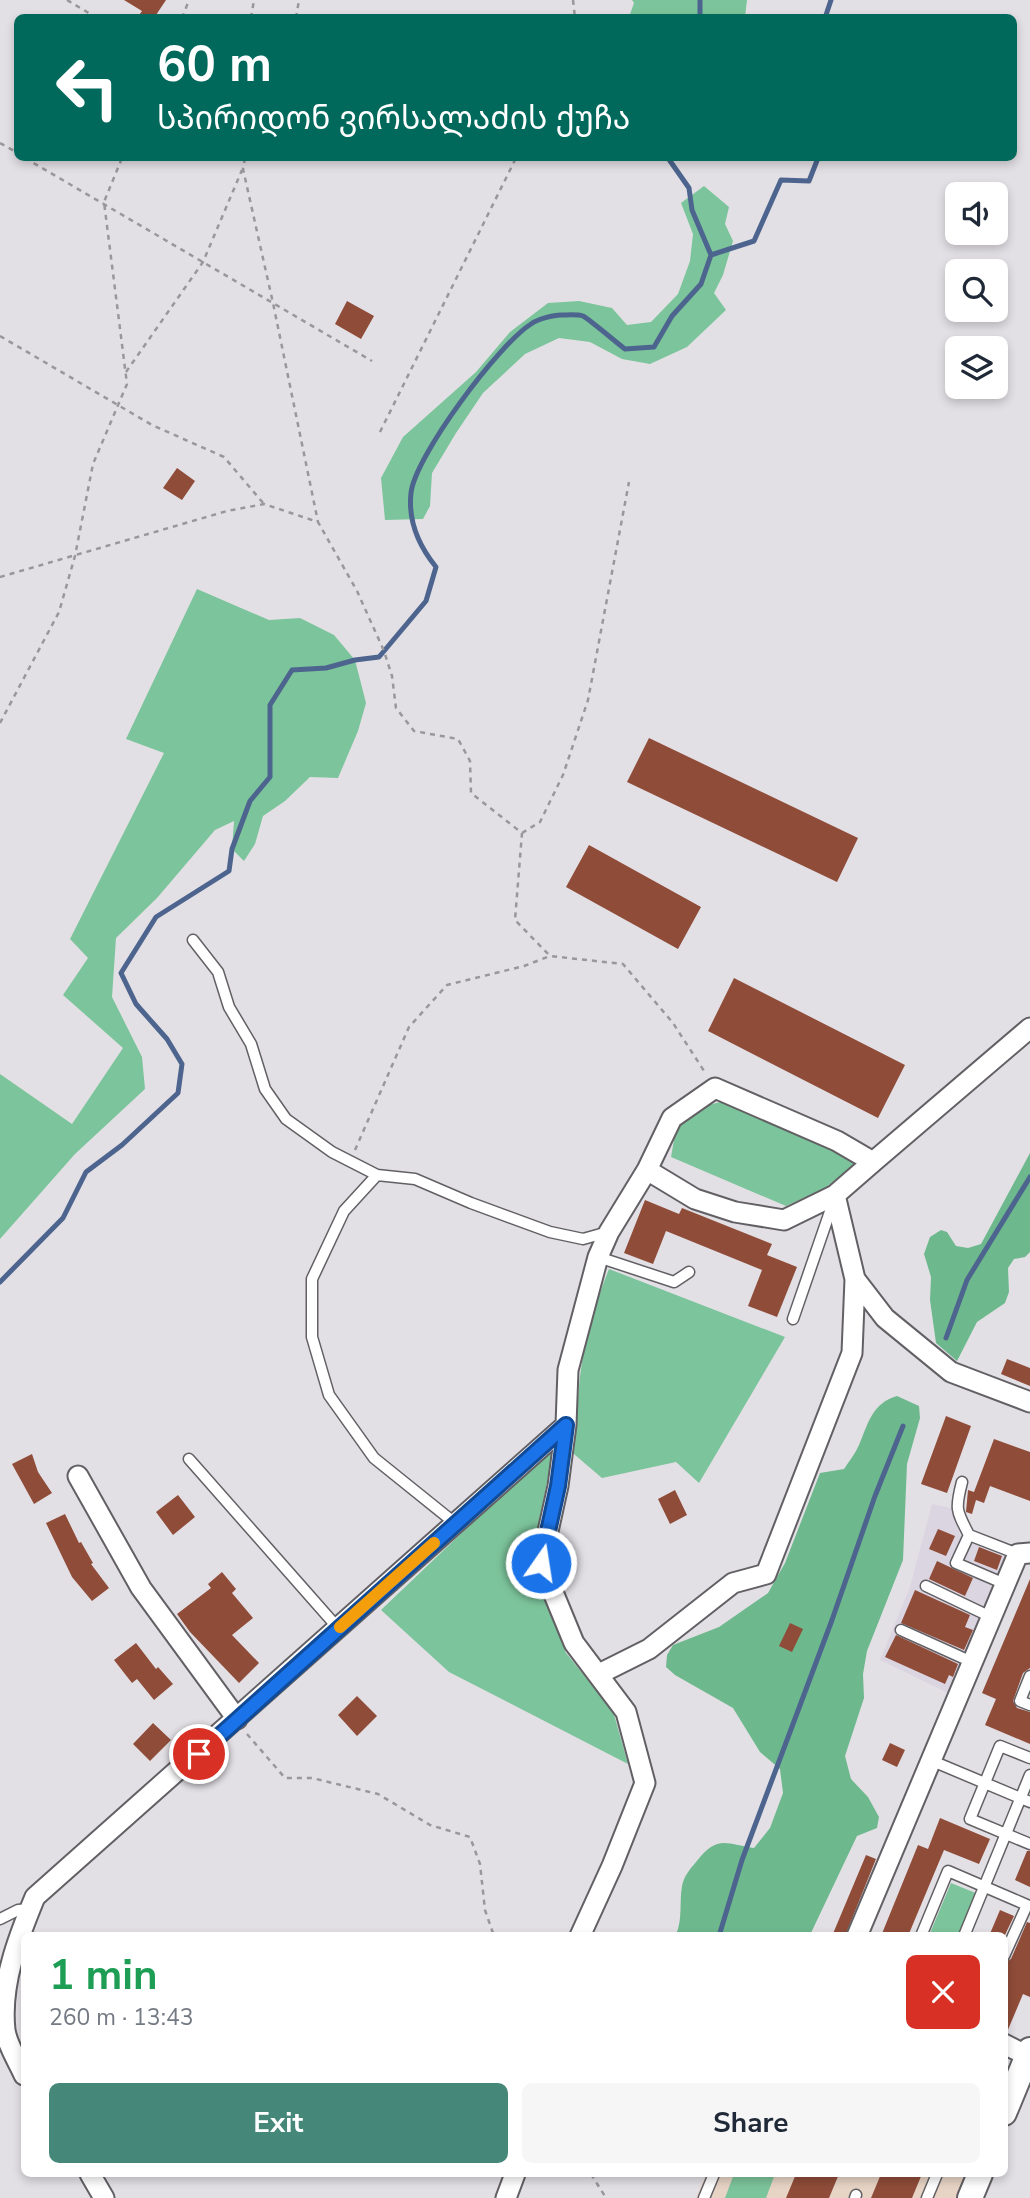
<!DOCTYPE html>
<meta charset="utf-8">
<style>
:root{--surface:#fff;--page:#f6f6f7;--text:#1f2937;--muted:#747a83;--accent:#458779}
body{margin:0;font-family:"Nunito Sans","Noto Sans Georgian",sans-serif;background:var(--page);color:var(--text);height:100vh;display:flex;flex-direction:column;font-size:26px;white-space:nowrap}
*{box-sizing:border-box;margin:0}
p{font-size:23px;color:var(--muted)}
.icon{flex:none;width:38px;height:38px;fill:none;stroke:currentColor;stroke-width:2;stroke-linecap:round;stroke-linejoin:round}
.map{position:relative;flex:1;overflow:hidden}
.panel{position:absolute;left:21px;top:1932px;width:987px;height:245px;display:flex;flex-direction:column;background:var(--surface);border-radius:10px;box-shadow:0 4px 10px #0003}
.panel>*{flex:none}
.top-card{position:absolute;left:14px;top:14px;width:1003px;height:147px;border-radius:10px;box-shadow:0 4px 10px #0003;background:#00695c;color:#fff;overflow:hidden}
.fabs{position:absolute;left:945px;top:182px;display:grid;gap:14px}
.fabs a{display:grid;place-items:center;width:63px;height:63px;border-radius:10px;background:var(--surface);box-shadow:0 4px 10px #0003;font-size:35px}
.pin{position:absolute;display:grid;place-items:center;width:60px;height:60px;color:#fff;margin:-30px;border:4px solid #fff;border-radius:50%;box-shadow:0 2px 7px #0007}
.me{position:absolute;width:77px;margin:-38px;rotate:13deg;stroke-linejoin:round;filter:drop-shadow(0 0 5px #0008)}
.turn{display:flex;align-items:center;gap:24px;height:147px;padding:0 28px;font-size:32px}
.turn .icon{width:91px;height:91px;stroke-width:2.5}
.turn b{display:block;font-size:49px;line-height:60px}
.round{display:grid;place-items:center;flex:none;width:74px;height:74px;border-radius:10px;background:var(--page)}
.overview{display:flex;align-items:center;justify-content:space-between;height:119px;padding:0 28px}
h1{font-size:42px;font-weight:700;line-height:52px;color:#1e9e55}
.cta{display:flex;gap:14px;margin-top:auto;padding:14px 28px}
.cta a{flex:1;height:80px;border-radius:10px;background:var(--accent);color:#fff;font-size:28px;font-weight:700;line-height:80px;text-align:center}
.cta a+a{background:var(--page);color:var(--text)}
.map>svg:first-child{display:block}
.built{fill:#dbd5e1}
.education{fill:#e7d4c5}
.green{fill:#7cc49b}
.forest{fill:#6eb88e}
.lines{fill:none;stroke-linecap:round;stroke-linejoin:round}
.stream{stroke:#4d658e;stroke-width:5}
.building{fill:#8f4c39}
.service-casing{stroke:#626064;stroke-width:13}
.minor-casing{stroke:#626064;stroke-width:23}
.tertiary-casing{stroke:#626064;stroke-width:28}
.path{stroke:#9a979b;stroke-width:2.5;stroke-dasharray:5 5;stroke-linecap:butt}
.service{stroke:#fff;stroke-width:10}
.minor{stroke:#fff;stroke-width:19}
.tertiary{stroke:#fff;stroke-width:24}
.route-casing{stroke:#114b97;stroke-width:18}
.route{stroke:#1a73e8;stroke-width:12}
.slow{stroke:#f59e0b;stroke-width:12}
</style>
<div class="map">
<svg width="1030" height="2198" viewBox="0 0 1030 2198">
<rect width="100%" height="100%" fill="#e3e0e5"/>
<path class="built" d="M932,1504L951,1508L960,1535L1013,1555L952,1695L880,1660L910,1587Z"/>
<path class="education" d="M706,2174H969L959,2198H696Z"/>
<path class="green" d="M632,0H747L745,17H629L634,3Z
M704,186L729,207L725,224L733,241L723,275L714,293L726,310L687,347L650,364L622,359L590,342L559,338L525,354L483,393L456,433L432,473L430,506L423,519L385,520L381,478L403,437L476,372L510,332L548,303L579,301L612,308L627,325L651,322L678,294L690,261L693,234L681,203Z
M197,589L269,620L300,618L334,635L355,660L366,703L358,731L338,778L310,777L285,801L263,816L255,844L244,861L232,849L234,821L215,830L157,898L116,938L112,997L142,1057L145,1089L75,1154L0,1239V1074L72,1124L123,1048L63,995L88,958L70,939L164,753L126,739Z
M725,1101L849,1156L854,1165L825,1188L786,1206L671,1157L677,1123L695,1108Z
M609,1269L785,1337L699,1483L676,1462L602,1478L568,1449C579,1424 577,1395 581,1369C586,1334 596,1301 609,1269Z
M555,1444L531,1560L566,1653L613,1711L628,1764L449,1672L381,1610Z
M951,1883L978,1894L961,1935H935L930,1933Z
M734,2174H775L766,2198H725Z"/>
<path class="forest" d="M1030,1153V1252L1025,1257L1014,1259L1008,1268L1009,1292L1005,1303L977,1322L957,1361L936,1343L930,1300L931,1277L924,1254L930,1237L941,1230L947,1232L956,1246L968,1248L981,1244Z
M897,1396L919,1406L920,1418L907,1464L903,1560L867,1651L863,1674L864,1698L845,1756L851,1779L868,1797L879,1817L877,1828L857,1836L810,1935H676C683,1917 679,1904 682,1886C684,1876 690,1869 696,1862C717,1835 724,1843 754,1848L770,1828L783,1793L780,1769L760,1752L733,1708L675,1675L666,1667L667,1655L673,1645L719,1627L768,1593L785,1563L820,1473L844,1469C849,1461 855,1454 859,1445C868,1424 872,1403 897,1396Z"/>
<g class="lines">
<path class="stream" d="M700,0V18
M825,18L831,0
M711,255L754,241L781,180L809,181L818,158
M0,1282L63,1218L86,1172L122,1145L178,1093L182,1064L167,1039L136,1004L121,973L156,917L229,871L232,849L250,801L270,777V705L292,670L326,668L355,660L379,657L426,601L436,567C419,546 408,520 411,493C415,456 499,344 531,324C538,319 553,315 561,315C567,315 577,314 583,316C589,319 617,343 625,349L654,347L672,316L701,284L711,255L692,210L689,188L668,158
M946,1338L967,1280L1030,1177
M719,1936L742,1860L832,1620L875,1496L903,1426"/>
</g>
<path class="building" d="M124,0H166L154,18H137L142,11Z
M347,301L374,316L361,339L335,324Z
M177,468L195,481L182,500L163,488Z
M649,738L858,838L837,882L627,782Z
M589,845L701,907L678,949L566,887Z
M734,978L905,1065L878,1118L708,1031Z
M645,1200L679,1214L682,1208L772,1244L767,1255L797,1267L777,1317L748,1306L762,1270L666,1231L653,1264L624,1253Z
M1007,1359L1030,1368V1386L1001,1374Z
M946,1416L971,1426L947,1493L921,1484Z
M994,1439L1030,1452V1501L990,1486L984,1503L976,1500L972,1514L966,1512L968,1490L974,1492Z
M32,1454L38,1472L52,1493L34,1504L12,1464Z
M675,1490L687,1515L670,1524L658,1499Z
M178,1495L195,1517L173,1535L156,1512Z
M65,1514L79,1543L81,1542L93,1563L91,1564L109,1588L92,1601L72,1577L46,1523Z
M938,1529L955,1536L946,1556L929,1549Z
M979,1547L1002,1556L997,1570L974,1561Z
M937,1561L973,1578L965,1596L929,1579Z
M222,1572L236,1589L232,1593L253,1618L232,1635L259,1663L239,1683L190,1632L177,1614L211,1588L208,1584Z
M1030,1579V1668L1023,1673L1013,1701L1017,1708L1030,1712V1744L985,1725L996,1699L982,1693Z
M915,1590L970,1615L965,1627L973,1630L964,1650L901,1623Z
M790,1623L803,1629L792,1652L779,1646Z
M896,1635L958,1664L953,1677L949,1675L945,1684L885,1657Z
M136,1643L156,1669L158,1667L173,1684L154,1700L137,1679L132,1683L114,1660Z
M357,1696L377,1716L357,1736L338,1715Z
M153,1723L171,1740L150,1761L133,1744Z
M890,1743L905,1750L897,1767L882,1760Z
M940,1818L990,1839L979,1864L944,1850L908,1936H881L918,1845L928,1849Z
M1027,1851H1030V1887L1015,1880Z
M866,1855L876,1859L845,1936H832Z
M1000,1910L1014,1916L1004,1937L989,1936Z
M1027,1922L1030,1923V1997L1023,1994L1007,2032H1004V1963L1011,1959Z
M796,2174H839L829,2198H786Z
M881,2174H922L912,2198H871Z"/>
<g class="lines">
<defs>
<path id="service" d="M193,940L218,972L229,1007L251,1044L265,1089L286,1119L332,1152L377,1175L415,1179L471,1203L550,1232L583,1239L608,1232
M377,1175L344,1211L312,1279V1337L329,1395L374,1458L456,1524
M598,1257L674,1282L689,1272
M793,1319L834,1200
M189,1459L338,1628
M962,1482C955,1509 956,1510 969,1535
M1005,1584L956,1563L969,1535L1018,1554
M926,1586L991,1617
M901,1630L972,1662
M1030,1676L1020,1701L1030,1705
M1030,1758L1000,1746L970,1819L1030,1844
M930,1760L1030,1802
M0,1919L18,1910L30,1909
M921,1936L948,1871L1027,1905L1004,1956
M964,1936L1030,1775
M704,2198L714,2174
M855,2198L856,2195
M927,2198L937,2174"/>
<path id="minor" d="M647,1170L695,1199L735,1212L784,1220L835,1195L873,1162
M855,1279L885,1318L951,1372L1030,1402
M78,1476L141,1588L237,1719
M599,1674L649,1649L733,1583L766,1574L852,1353L855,1279L835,1195
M580,1936L612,1866L645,1783L626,1712L574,1643L541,1563L558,1486L566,1425L568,1370L598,1257L609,1232L647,1170L672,1118L715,1088L837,1141L873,1162L1030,1028
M857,1936L1018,1554L1030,1553
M1004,2044L1028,2056
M24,2075C18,2061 7,2045 5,2030C0,1984 18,1938 35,1897L566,1425
M90,2174L104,2198
M506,2198L515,2174"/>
<path id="tertiary" d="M1004,2113L1030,2050
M970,2198L980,2174"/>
</defs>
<use href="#service" class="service-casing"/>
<use href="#minor" class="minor-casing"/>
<use href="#tertiary" class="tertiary-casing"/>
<path class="path" d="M67,0L97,18
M573,0L575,18
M182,18L189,0
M251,18L254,0
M296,18L299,0
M0,143L18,153
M25,158L372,361
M245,158L243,169L273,303L318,522
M0,336L152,425L224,457L264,504
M126,372L203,262L242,170
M380,432L516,158
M0,577L227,511L264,504L318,522L357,591L384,651L392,676L396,708L414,731L458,739L470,761L471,793L522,833L515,920L550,956L623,964L673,1023L706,1074
M0,723L59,612L75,556L93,464L127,384L104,202L122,158
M522,833L540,822L563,775L588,700L629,482
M355,1150L409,1027L447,985L524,966L550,956
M247,1734L285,1778H312L378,1794L430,1825L470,1837L480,1864L485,1910L494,1936
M591,2174L606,2198"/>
<use href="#service" class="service"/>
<use href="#minor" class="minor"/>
<use href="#tertiary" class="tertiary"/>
</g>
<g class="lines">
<defs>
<path id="route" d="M199,1754L566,1425L558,1486L541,1563"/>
</defs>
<use href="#route" class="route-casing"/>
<use href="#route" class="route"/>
<path class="slow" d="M340,1627L434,1543"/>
</g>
</svg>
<div class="fabs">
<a><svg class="icon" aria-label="sound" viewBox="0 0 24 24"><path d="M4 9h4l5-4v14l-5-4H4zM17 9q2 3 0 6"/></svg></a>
<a><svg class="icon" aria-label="search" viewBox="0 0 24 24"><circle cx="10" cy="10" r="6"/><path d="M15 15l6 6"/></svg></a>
<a><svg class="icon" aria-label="layers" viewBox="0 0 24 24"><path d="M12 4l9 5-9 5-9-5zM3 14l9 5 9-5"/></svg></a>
</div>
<div class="pin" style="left:199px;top:1754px;background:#d93025"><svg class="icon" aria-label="arrive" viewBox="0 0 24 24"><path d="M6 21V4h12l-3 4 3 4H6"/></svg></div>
<svg class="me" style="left:541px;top:1563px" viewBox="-20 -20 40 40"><circle r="17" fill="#1a73e8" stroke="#fff" stroke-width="3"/><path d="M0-11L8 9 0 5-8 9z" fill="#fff"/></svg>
<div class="top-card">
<div class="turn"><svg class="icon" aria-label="left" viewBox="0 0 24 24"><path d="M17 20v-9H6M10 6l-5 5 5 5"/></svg><div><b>60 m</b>სპირიდონ ვირსალაძის ქუჩა</div></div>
</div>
<section class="panel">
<div class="overview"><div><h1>1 min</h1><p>260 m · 13:43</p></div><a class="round" style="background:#d93025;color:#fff"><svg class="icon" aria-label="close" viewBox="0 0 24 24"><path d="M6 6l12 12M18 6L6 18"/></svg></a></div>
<div class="cta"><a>Exit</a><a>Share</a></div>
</section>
</div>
